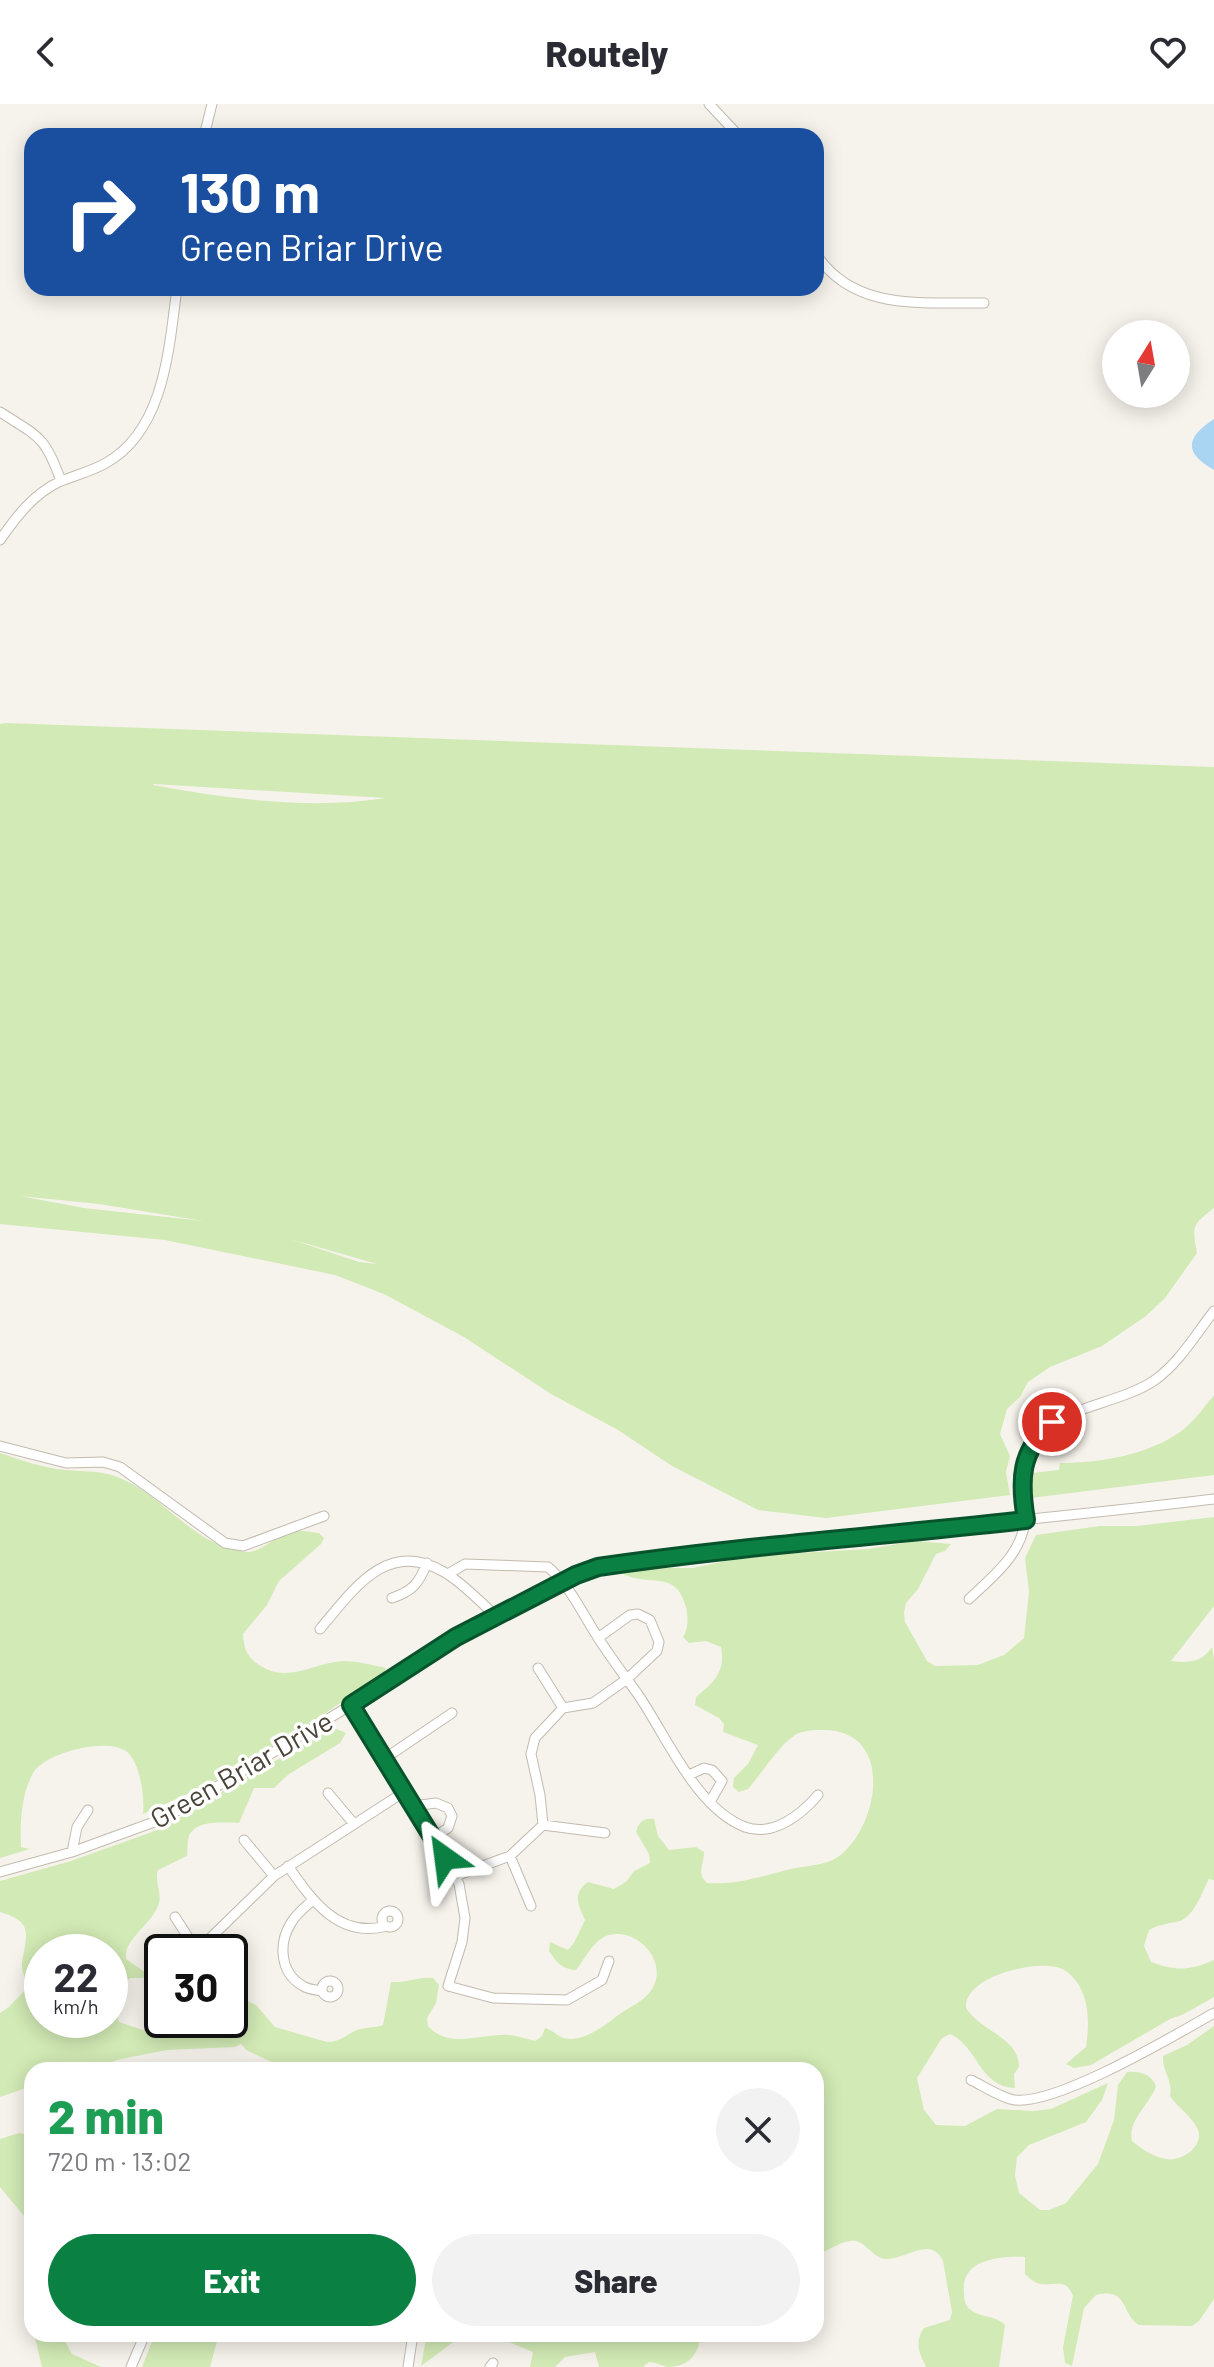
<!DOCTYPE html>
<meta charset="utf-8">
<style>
:root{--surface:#fff;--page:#f2f2f3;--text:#2b2b33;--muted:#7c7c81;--accent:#0b8043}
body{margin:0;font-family:Barlow,sans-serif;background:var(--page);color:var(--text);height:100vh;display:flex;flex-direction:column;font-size:30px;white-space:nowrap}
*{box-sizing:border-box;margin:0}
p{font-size:26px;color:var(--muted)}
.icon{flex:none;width:44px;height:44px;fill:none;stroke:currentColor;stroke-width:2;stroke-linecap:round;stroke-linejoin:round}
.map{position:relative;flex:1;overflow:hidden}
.drawer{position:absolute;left:24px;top:1958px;width:800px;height:280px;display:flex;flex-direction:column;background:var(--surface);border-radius:24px;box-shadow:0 4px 20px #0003}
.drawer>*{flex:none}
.banner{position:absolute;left:24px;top:24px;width:800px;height:168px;border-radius:24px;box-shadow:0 4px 20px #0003;background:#1a4fa0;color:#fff;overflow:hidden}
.needle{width:52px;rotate:11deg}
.fabs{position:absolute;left:1102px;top:216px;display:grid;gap:16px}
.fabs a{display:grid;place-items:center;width:88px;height:88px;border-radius:50%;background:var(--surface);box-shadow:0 4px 20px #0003;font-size:40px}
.speed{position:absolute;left:24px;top:1830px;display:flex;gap:16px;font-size:40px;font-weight:700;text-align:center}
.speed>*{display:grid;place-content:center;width:104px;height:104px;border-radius:50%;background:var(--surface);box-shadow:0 4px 20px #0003;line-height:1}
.speed small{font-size:20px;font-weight:400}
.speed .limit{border:4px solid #111;border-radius:12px;background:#fff;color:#111}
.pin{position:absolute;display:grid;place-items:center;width:68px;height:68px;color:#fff;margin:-34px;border:4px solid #fff;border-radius:50%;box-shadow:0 2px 8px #0007}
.me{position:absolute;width:88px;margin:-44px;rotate:329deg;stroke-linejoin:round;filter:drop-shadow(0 0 6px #0008)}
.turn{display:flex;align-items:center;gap:28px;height:168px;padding:0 24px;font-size:36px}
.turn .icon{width:104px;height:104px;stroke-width:2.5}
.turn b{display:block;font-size:56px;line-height:68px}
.round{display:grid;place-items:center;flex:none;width:84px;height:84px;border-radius:42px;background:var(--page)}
.headline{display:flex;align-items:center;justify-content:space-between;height:136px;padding:0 24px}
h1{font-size:48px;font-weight:800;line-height:60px;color:#1e9e55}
.primary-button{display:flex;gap:16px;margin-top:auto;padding:16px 24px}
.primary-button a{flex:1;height:92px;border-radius:48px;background:var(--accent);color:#fff;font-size:32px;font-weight:800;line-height:92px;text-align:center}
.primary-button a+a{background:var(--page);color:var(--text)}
header{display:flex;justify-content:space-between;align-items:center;height:104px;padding:0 24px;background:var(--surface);font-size:36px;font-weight:800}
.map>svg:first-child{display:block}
.green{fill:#d2eab5;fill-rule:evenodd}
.water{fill:#a9d4f2}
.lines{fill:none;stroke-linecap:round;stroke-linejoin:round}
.minor-casing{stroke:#c2bbae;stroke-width:11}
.minor{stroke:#fff;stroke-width:9}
.route-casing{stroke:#07532c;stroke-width:20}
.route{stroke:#0b8043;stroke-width:14}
.labels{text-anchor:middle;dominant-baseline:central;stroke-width:7;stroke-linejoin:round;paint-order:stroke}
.street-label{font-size:28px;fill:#4b4439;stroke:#fff}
</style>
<header><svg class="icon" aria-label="back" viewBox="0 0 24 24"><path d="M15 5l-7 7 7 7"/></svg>Routely<svg class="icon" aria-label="heart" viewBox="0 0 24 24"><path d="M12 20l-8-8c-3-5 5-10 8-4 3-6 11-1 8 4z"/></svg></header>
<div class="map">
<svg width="1214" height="2263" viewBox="0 0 1214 2263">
<rect width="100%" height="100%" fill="#f6f3ec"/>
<path class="green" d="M6,619L1214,663V1104C1192,1121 1192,1122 1197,1149L1165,1194L1146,1212L1102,1242L1050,1263L1028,1278L1020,1293L1007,1305L1000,1330L1010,1352L1006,1368L1010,1391L826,1414L758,1406L672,1362L618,1326L551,1290L464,1233L384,1190L335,1171L165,1136L0,1120V620ZM153,681L154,680L386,694C309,706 229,695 153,681ZM20,1092L99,1100L203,1117L84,1104ZM290,1135L377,1160L359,1158Z
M1214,1291V1371L1031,1394L1032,1369L1059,1366L1060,1359C1100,1359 1147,1351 1180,1328C1193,1319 1204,1303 1214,1291Z
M0,1349C21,1356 43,1364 65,1366C84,1368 102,1366 120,1374C165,1393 194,1442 245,1448C260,1450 275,1432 289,1428C299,1425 310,1428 319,1429L324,1434L321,1440L279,1477L267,1501L243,1530C244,1544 246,1552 259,1561C288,1580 313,1559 343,1557C358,1557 372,1561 386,1564L383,1570L302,1625L205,1682L143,1710C145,1694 140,1657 126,1647C106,1633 42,1649 32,1671C21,1692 20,1720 21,1743L30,1745L0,1754Z
M1214,1413V1502L1171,1557C1187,1559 1202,1559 1212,1543L1214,1556V1776L1209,1775C1202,1788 1195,1811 1180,1817C1169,1820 1159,1820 1149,1826L1144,1842L1151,1858C1175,1867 1190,1867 1214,1856V1893L1184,1910L1170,1915L1091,1961L1074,1964L1066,1960L1086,1943C1090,1917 1090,1885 1066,1867C1046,1852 963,1871 966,1904C981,1928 1019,1933 1019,1963L1014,1970L1015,1984C978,1982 979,1943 950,1930L942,1934L917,1974L924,2006L936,2021L965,2022L997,2005L1033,2007L1051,2005L1108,1979L1102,1996L1086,2018L1029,2041L1017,2053L1015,2071L1019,2089L1040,2106H1049L1066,2099L1098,2060L1114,2016L1118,1981L1127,1968C1140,1967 1151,1970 1156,1982C1150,2001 1127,2016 1132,2037C1142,2045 1153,2053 1166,2055C1181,2058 1204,2043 1198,2026C1192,2012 1178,2004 1170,1992C1173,1976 1162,1967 1163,1952L1187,1941L1214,1922V2195L1199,2217L1192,2222L1139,2221C1120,2209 1129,2183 1096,2191L1084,2204L1072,2262L1065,2259L1063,2243L1073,2192C1066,2172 1052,2184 1037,2179C1032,2177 1029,2173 1025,2170V2153C1000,2152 960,2155 964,2189C964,2196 965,2202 971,2206C981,2214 995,2211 1005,2221L999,2263H926C919,2248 914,2239 924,2224L950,2216L952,2208L943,2157C931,2132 908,2154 888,2155C872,2156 866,2135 851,2137C838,2138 828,2148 816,2150V1966H477L436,1961L421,1966L345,1964L289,1966L246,1946L241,1940L235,1943L167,1946L121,1955L85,1966H32V1982L0,1993V1909L9,1903L26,1885C27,1876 21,1868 22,1859C26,1831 35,1818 0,1808V1777L71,1757L163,1724L239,1677L334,1624L346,1629L340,1639L289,1670L274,1684H254L239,1719C225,1719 196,1715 189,1732C187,1737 188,1746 187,1752L158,1766C154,1777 162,1788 159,1799C153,1820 123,1835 126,1855L149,1871L142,1874H130C116,1885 113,1901 119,1918C149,1928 166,1936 198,1926C210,1923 223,1916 233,1916L239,1898L248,1897L256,1901L275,1923L327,1938C341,1938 345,1931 357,1926C365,1923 375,1924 383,1921L391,1878C409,1879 417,1872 433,1874L439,1881L436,1899L427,1914L428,1922C449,1946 483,1929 510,1931C518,1932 527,1935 535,1937L542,1932L545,1924C552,1926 555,1930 561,1933C579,1941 603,1923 617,1912C630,1902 647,1897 654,1881C667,1853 632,1820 604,1833C593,1838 584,1856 576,1866C562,1865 557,1859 549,1847L550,1838L568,1846L574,1839L585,1816C578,1801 572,1789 588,1778L614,1785L626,1778L634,1767L650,1759L649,1750L636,1728C639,1718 643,1714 654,1715L658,1732L669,1746L696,1743L704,1748C704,1761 696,1769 707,1779C736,1781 762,1772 791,1765C808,1761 829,1762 843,1749C882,1713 892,1623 820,1626C809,1626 799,1627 791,1634C779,1642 759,1673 748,1685L739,1688L733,1683L734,1674L748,1660L758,1641L723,1628L724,1620L719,1614L695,1601L696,1593C714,1579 726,1567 721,1543L706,1537L689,1539L683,1533C689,1524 688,1513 686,1503C676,1463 646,1485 620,1468L627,1464H693L749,1452L868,1445L915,1437L951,1440L945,1447L936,1450L918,1485L906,1499L904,1509L905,1518L927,1557L935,1562L978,1561L1004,1551L1024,1534L1029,1488L1025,1454L1036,1431L1100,1422H1137ZM42,1848H110V1916H42Z
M19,2029L32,2031V2218L28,2178L29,2118L0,2083V2035Z
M34,2230H61L72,2250L101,2263H42Z
M155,2230H219L210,2263H142Z
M427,2230H700C700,2249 689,2263 668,2263C661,2262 657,2258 649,2258L643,2263H599L595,2248L565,2253L555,2263H530L533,2248L504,2236L460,2233L421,2262Z"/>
<path class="water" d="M1214,315V366C1184,349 1185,334 1214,315Z"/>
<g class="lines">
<defs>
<path id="minor" d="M709,0L739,32
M204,32L212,0
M816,150C854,208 923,198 984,199
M0,308C39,333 45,332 61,377
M0,436C16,413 34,389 61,377C76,371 92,367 106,359C165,326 169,243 177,184
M0,1342L66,1359L103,1358L120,1363L225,1439L243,1442L324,1412
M448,1470L465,1460L548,1463C570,1482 581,1507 597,1532C610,1553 625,1572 639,1592C667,1633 696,1704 745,1723C773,1733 801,1711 818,1691
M392,1494C413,1487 419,1479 427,1459
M969,1495C993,1472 1020,1452 1025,1418C1027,1408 1022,1397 1021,1388C1019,1368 1027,1346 1039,1330C1058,1305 1124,1298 1155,1276C1179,1259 1196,1230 1214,1207
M320,1525C353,1486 387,1434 444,1468C463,1479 480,1498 496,1512
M538,1564L563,1604
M351,1601L434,1733L459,1780L465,1814L462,1838L448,1882L493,1894L567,1896L602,1876L609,1857
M384,1655L452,1609
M689,1671L704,1664L712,1666L722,1677L710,1698
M328,1689L354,1720
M413,1702L436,1699L448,1704L452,1712L448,1724L434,1733
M543,1721L540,1691L531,1650L535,1634L563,1604L593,1599L627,1575L657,1547L659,1538L650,1516L638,1510L630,1511L598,1534
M244,1736L274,1772
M72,1748L77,1723L88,1706
M510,1752L531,1802
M288,1762C311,1795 337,1833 383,1823
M0,1768L72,1748L165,1714L351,1601L456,1533L576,1471L598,1463C803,1434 1009,1420 1214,1395
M456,1774L461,1770L510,1752L543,1721L605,1729
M313,1796C305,1803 296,1810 291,1819C278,1840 280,1869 303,1882C307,1885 316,1886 322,1887
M382 1815a8 8 0 1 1 16 0a8 8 0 1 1-16 0Z
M175,1813L197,1847
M196,1848L274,1772L404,1688
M322 1885a8 8 0 1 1 16 0a8 8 0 1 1-16 0Z
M971,1976C983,1982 997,1991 1010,1995C1048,2007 1177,1930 1214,1909
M131,2263L145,2230
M408,2263L413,2230
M490,2263L493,2259"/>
</defs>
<use href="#minor" class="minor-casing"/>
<use href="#minor" class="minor"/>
</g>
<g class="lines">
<defs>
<path id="route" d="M445,1754L351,1601L456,1533L576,1471L598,1463C741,1442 883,1432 1026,1416C1019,1375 1020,1348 1052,1318"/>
</defs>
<use href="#route" class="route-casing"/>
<use href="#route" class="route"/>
</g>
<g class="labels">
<g class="street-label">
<text transform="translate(241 1665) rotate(-30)">Green Briar Drive</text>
</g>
</g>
</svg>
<div class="fabs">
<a><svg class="needle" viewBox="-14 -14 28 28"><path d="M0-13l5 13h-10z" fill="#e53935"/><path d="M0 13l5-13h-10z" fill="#7c7c81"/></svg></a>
</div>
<div class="speed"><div>22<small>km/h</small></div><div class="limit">30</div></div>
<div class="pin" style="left:1052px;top:1318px;background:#d93025"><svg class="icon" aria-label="arrive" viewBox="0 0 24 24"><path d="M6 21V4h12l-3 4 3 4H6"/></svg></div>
<svg class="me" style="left:445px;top:1754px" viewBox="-20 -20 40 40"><path d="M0-17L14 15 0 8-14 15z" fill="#0b8043" stroke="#fff" stroke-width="4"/></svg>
<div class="banner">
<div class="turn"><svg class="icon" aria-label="right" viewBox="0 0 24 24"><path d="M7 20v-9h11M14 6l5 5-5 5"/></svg><div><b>130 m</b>Green Briar Drive</div></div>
</div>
<section class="drawer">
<div class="headline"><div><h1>2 min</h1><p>720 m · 13:02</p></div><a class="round"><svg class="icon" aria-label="close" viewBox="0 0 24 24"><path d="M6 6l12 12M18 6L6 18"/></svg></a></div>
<div class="primary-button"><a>Exit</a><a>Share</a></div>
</section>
</div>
